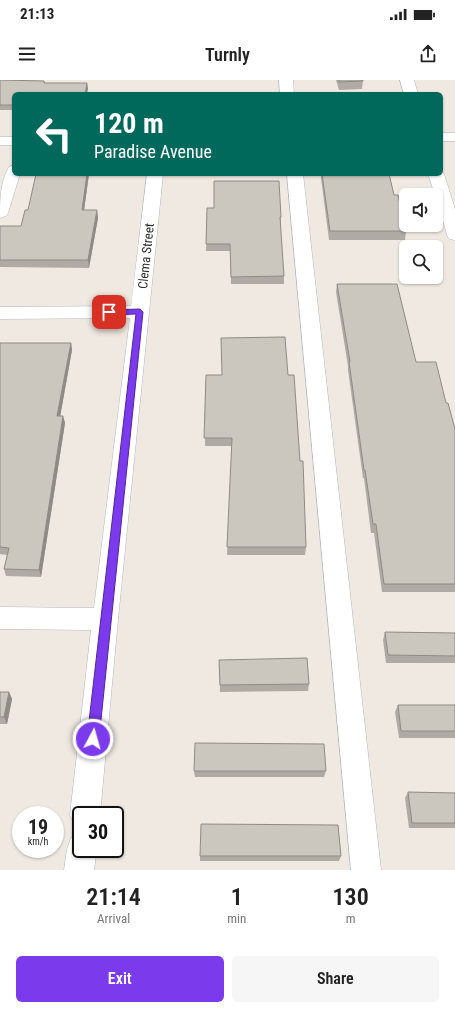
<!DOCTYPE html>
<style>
:root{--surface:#fff;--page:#f6f6f6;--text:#222;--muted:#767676;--accent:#7c3aed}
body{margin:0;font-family:"Roboto Condensed",sans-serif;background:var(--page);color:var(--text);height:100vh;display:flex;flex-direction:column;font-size:15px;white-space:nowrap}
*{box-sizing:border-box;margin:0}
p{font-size:13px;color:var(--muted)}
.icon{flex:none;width:22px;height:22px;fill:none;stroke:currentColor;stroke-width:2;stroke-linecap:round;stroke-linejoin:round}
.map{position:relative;height:790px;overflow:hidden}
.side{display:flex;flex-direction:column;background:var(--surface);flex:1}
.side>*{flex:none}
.hud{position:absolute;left:12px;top:12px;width:431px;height:84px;border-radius:6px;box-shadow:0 1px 3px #0004;background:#00695c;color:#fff;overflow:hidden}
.fabs{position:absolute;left:399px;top:108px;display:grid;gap:8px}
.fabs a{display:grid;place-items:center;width:44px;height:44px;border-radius:6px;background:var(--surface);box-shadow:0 1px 3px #0004;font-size:20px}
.speed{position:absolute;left:12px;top:726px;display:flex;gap:8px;font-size:20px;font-weight:700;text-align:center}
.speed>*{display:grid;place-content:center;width:52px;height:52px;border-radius:50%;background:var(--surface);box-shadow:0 1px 3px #0004;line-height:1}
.speed small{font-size:10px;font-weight:400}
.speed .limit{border:2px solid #111;border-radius:6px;background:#fff;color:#111}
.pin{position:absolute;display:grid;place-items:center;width:34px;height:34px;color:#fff;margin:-17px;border-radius:8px;box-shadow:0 2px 6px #0006}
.me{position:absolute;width:44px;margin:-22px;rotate:6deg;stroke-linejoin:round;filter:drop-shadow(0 0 3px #0008)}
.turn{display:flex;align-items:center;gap:14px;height:84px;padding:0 16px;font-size:18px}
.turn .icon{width:52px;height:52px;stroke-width:2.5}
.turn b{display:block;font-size:28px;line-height:34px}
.eta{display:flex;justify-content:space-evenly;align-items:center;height:68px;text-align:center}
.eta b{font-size:24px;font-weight:600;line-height:28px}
.primary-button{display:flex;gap:8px;margin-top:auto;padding:8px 16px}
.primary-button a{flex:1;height:46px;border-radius:6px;background:var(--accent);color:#fff;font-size:16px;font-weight:600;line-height:46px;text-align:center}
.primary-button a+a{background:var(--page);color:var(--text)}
.status{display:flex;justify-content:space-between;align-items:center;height:28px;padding:0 20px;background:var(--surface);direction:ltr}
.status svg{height:11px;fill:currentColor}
header{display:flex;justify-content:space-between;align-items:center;height:52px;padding:0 16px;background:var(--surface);font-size:18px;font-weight:600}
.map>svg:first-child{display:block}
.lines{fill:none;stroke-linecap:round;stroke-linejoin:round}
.minor-casing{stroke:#b4b7c1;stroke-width:1}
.minor{fill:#fff;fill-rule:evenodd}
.wall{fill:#afaba4}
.shaded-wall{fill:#8e8b86}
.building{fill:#cbc7bf;stroke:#8e8b86}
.route{fill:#7c3aed;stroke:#51269a}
.labels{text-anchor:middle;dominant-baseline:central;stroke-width:3;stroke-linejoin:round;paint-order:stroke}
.street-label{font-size:13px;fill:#2e2e2e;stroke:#fff}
</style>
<div class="status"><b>21:13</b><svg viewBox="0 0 49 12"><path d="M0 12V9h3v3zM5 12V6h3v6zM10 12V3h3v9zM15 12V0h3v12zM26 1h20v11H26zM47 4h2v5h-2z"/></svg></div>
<header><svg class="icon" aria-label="menu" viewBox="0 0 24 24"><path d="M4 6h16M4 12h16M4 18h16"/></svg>Turnly<svg class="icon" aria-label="share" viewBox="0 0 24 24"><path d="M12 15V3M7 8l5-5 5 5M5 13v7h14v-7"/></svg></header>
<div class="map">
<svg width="455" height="790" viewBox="0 0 455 790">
<rect width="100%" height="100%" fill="#efe9e1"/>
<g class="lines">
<defs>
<path id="minor" d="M279,0H293L294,14H280Z
M400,0H414L418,14H404Z
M441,53H455V61H441Z
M0,57H14V65H0Z
M14,85V94H20L8,133L6,136L0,138C0,121 0,102 9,87Z
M441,91L444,94L455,129V160L449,159L447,155L436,115H435L428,94H441Z
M147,94H163L118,539L100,735H81V748L75,745L70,735L91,550L0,549V527L94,528L130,238L0,239V227L131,226Z
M287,94H303L381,790H351Z
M81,754V769H97L94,790H64L67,769L71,758Z"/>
</defs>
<use href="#minor" class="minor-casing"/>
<use href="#minor" class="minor"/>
</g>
<path class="wall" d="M0,0L44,1L45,3H87L88,9L14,14V30H0Z
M336,0H363L362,9L339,10Z
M89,94L84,130H97L98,138L89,188L0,187V146H21L28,130Z
M321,94H389L394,115L406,151L405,160H329L321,98Z
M207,128L281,137V144H280L284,196V204H231L230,171H206Z
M337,204L416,282L446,323L455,349V512H382L374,453H371L364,398H363L348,290V286L336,212Z
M0,263H71L72,270L60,336H63L65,343L41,497L6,496L4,489L7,475L0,474Z
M206,295L306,467L305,475H227L232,366H205Z
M385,552L455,553V583H386L383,560Z
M219,580L309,604L308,611L220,612Z
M0,612H9L12,619L7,644H0Z
M398,625H455V658H399L395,632Z
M194,691H326L324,697H195Z
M408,712L455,713V748H409L405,718Z
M200,776H341L339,781H200Z"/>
<path class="shaded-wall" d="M87,3L88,9L87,14H85Z
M87,94H89L83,138L82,130Z
M97,130L98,138L89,188L88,180Z
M71,263L72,270L59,343L57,336Z
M63,336L65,343L41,497L39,490Z
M9,612L12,619L7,644L4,637Z"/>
<path class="building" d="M0,0L44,1V3H87L85,14H14V25H0Z
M339,0H363V1L339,2Z
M36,94H87L82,130H97L88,180H0V146H21L25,130H28Z
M322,94H389L394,115H398L406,151H330Z
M214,101H279L281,137H280L284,196L231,197L230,164H206L207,128H214Z
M337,204H397L416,282H436L446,323H448L455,349V504H384L376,444H373L365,390H364L349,282H350Z
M285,257L288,295H294L300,381H303L306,467H227L232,358H204L206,295H222L221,258Z
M0,263H71L57,336H63L39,490L4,489L9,468L0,467Z
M385,552L455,553V576L388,575Z
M307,578L309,604L220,605L219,580Z
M0,612H9L4,637H0Z
M398,625H455V651H401Z
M195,663L324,664L326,691H194Z
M408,712L455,713V743H412Z
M201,744L338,745L341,776H200Z"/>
<path class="route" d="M140,229L143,232L99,659L97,663L93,665L89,663L87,659L136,234L109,235L105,232L109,230Z"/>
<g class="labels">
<g class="street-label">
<text transform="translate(146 176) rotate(-84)">Clema Street</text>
</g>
</g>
</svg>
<div class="fabs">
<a><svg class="icon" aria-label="sound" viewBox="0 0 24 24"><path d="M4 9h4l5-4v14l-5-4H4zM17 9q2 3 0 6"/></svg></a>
<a><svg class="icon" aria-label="search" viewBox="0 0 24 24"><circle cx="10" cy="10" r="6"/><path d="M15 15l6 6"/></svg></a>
</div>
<div class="speed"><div>19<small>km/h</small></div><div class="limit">30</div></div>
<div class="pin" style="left:109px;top:232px;background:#d93025"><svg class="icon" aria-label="arrive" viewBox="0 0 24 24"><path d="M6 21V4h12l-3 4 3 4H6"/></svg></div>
<svg class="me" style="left:93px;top:659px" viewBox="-20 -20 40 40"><circle r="17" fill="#7c3aed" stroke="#fff" stroke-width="3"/><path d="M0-11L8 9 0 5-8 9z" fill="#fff"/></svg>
<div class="hud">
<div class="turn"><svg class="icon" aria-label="left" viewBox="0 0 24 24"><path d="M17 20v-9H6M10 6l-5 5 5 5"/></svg><div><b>120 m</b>Paradise Avenue</div></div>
</div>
</div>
<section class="side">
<div class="eta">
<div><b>21:14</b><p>Arrival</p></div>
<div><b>1</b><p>min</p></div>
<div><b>130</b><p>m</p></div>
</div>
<div class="primary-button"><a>Exit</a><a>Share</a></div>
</section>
